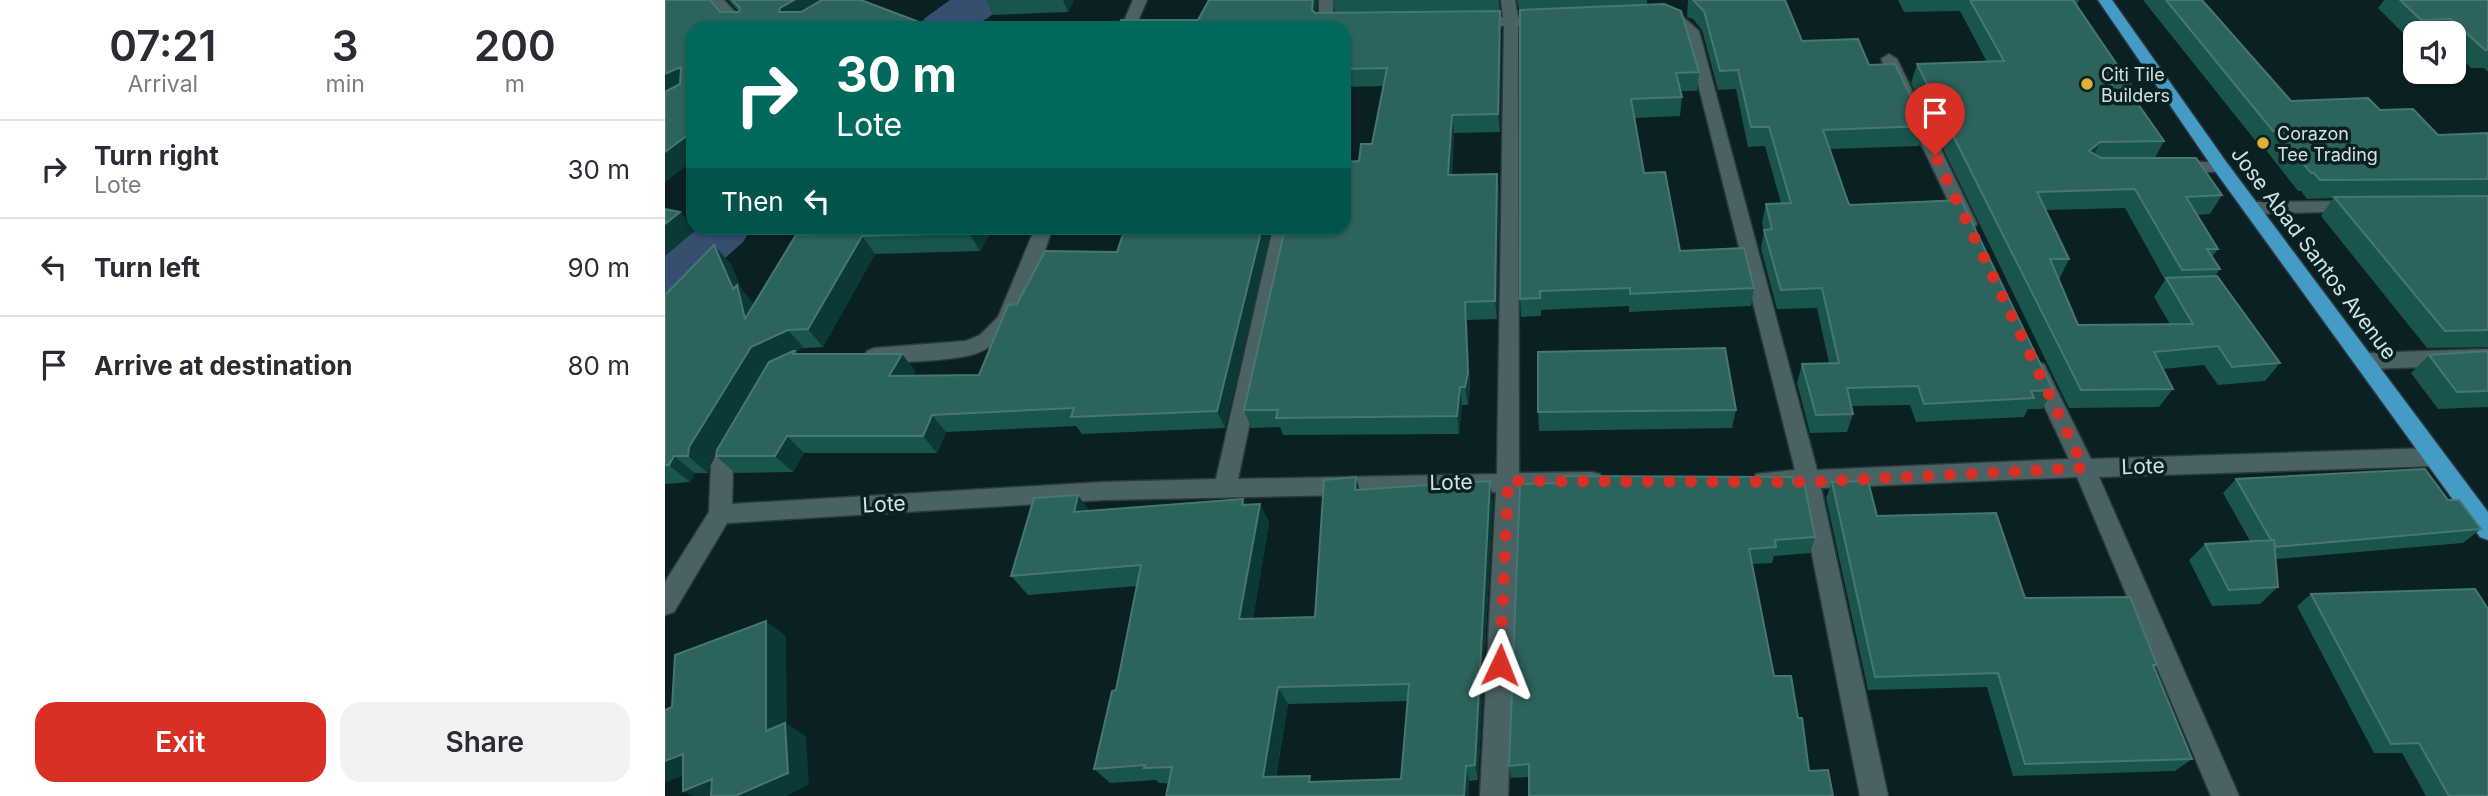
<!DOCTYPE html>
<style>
:root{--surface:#fff;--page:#f2f2f3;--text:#2b2b33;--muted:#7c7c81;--line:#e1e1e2;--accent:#d93025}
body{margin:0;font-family:Inter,sans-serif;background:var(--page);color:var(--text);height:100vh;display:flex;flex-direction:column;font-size:26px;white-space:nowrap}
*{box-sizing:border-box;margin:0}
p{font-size:23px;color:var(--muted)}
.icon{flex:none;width:38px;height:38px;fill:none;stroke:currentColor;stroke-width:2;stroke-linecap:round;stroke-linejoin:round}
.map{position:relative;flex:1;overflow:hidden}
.sheet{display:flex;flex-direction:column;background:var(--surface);width:665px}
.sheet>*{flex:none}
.hud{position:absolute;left:21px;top:21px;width:665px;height:214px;border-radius:21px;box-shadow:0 2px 5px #0004;background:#00695c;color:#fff;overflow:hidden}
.fabs{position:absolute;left:1738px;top:21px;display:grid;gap:14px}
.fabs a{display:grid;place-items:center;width:63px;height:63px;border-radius:14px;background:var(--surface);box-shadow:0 2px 5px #0004;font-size:35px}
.pin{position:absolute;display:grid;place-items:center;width:60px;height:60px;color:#fff;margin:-72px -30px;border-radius:50% 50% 50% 0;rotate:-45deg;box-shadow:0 0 7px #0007}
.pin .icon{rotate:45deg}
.me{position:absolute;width:77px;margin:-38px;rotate:2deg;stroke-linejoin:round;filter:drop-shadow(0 0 5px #0008)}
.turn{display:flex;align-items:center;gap:24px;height:147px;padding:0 35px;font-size:32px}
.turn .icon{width:91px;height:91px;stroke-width:2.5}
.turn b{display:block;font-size:49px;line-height:60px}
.then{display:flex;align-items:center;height:66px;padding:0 35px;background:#0003;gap:14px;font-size:26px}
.eta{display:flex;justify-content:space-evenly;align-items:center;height:119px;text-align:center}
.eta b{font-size:42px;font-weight:600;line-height:49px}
.cta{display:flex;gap:14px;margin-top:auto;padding:14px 35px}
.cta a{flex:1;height:80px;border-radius:21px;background:var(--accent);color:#fff;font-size:28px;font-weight:600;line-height:80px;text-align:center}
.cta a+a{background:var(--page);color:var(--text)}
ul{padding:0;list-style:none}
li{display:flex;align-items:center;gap:21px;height:98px;padding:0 35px;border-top:2px solid var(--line)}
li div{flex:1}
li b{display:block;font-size:26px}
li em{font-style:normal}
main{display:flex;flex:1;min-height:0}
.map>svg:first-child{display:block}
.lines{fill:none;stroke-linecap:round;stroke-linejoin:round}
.river{fill:#374f6f;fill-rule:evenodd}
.minor-casing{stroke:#2f393b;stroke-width:3}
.highway-casing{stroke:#2f393b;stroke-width:3}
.minor{fill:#4b6265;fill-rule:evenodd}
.highway{fill:#449cc6;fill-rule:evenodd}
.wall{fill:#19544d;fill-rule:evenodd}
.shaded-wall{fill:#0b3936}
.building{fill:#2d635d;stroke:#477772;stroke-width:2;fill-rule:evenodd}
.route{stroke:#d93025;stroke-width:12;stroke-dasharray:0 21.6}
.poi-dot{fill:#e0b034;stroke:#0a2023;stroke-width:2.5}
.labels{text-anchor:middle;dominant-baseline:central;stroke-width:7;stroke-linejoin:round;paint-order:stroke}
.far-poi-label{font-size:18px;fill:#d4e1e3;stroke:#0a2023;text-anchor:start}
.street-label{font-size:21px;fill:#d4e1e3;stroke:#0a2023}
</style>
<main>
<section class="sheet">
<div class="eta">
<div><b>07:21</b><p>Arrival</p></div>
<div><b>3</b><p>min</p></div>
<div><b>200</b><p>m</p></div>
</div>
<ul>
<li><svg class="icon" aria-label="right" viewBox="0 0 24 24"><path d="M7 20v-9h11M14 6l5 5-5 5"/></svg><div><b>Turn right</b><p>Lote</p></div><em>30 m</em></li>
<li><svg class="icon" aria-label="left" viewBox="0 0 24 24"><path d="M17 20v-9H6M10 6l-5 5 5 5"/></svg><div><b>Turn left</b></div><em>90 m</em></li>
<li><svg class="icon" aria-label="arrive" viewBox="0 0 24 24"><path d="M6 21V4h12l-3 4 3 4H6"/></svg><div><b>Arrive at destination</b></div><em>80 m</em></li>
</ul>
<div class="cta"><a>Exit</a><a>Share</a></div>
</section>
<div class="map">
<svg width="1823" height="796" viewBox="0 0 1823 796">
<rect width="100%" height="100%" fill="#0a2023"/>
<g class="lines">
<path class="river" d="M285,0H340C315,35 290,28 252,28L260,18Z
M28,220V228H87L78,242L22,292L0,298V242Z"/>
<defs>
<path id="minor" d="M44,0H59L85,28H70Z
M468,0H482L470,28H456Z
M654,0H668V28H654Z
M836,0H850L853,17H881L888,21L881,25L853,26L854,473L927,472L935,474L938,481L935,488L927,490L854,492L843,796H815L831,492L438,500L62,523L9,612L0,615V582L44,512L46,465L63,434L71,431L79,434L82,440L68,466L67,504L438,482L551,479L608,228H626L573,479L832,474L839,26H808L801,22L808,18L838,17Z
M994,13L1018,17L1034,31L1152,470L1404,459L1362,370L1365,364L1372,362L1379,364L1426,459L1769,448L1777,451L1780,457L1777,463L1769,466L1434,477L1574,796H1546L1412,477L1156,488L1223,796H1195L1134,489L1099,490L1091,488L1088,481L1091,474L1130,470L1020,32L1007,23L989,20L987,17Z
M1224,54L1232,59L1312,224L1309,228H1297L1294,224L1216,59Z
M1509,162H1556L1565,167L1556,172L1503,171L1500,167Z
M1688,201L1694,203L1697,207L1694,211L1588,214L1579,208L1588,202Z
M370,228H388C371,271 356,342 306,355C276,362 240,361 209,364L202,361L199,356L202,351L209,348L301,341L315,335L333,317Z
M1823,349V365L1701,369L1694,366L1691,361L1694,356L1701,353Z"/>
<path id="highway" d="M1433,0H1447L1562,163L1823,512V540L1815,537L1550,171Z"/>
</defs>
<use href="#minor" class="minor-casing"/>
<use href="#highway" class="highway-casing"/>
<use href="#minor" class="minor"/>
<use href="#highway" class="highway"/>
</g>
<path class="wall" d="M0,0L55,12H74L63,0H196L28,28V160L0,182Z
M321,0H409L403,12L328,15Z
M668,0H834L836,29L835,132L789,133L787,175L832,174L834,192L832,319L802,320L805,391L803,405H797L794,434L618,435L615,427L586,428L579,410L694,161L707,144L719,86L679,87V28L533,20L670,13Z
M852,0H982V5L1034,72L1032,91H1016L1017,97L1015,116L970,118L979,173L1015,251L1089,288L1086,306L964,312V306L876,310V316L856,317L855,299V12Z
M1023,0H1120L1137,41L1204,65L1260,126L1254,146L1165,149L1183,202L1388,390L1377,409H1363L1359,417L1251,422L1245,405L1186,406L1188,414L1182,432L1145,433L1132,383L1137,364L1164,363L1152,308L1112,309L1096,249L1099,231L1097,223L1101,204L1116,203L1100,146L1083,147L1071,89L1053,90L1037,30L1028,19L1022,17Z
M1233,0H1414L1412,5L1472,94L1469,99L1499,141L1490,158L1557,195L1545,214L1532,215L1553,249L1547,257L1555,269L1550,276L1615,363L1600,381L1553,385L1539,365L1498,369L1508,389L1494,407L1404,408L1246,83L1252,64L1322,62L1295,11L1239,12ZM1460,208L1500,280L1489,297L1505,324L1413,325L1393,278H1395L1404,259L1381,210Z
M1478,0H1537L1626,101L1715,110L1773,135L1823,133V347L1762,348L1656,216L1668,198L1642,199L1636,191H1633L1600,149H1597Z
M1719,0H1823V72L1819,68H1806L1788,52V33H1750V38H1743L1713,8Z
M195,228H328L315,251L210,254L158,347L139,348L131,351L133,354H237L250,371L248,376L314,375L352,304L452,252L607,228L560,428L417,434L411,426L281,432L272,453H139L128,472L70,473L51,456V451L44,464L43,473H30L25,482L0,484V295L65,263L77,290L88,303L89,305L192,232Z
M1823,351V407L1773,409L1746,373L1764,355Z
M1071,410L1067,428L874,431L873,412Z
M1571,479L1783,500L1816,529L1798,543L1611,559L1613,587L1595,604L1547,606L1524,560L1540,544L1585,541L1558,493Z
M1167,482L1212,516L1360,598L1492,665L1489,668L1527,759L1510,771L1348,776L1322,687L1203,690L1161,498Z
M1128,483L1150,537L1145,553L1109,556L1107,563L1087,564L864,777L846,778L844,766Z
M695,490L828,501L813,780L804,781V796L494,783L491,780L445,783L429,769L451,690L472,586L363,595L346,576L424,511L578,499L580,505L595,504L604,523L588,618L650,617ZM743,701L736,779L649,782L611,777L623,704Z
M1646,594L1823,796H1761L1737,753H1709L1632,606Z"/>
<path class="shaded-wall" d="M129,0H164L127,26L114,12L115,8Z
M398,0H409L403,12Z
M648,0H652L651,28L647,10Z
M835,11L836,29L835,132L833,114Z
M13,68L27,86L0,100V74Z
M787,115L789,133L785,193L783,175Z
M20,137L28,146V160L0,182V152Z
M1435,142L1426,161L1424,151Z
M832,174L834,192L832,319L830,301Z
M15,212L31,230L0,256V224Z
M307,228H328L315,251L304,233Z
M597,228H607L560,428L552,411Z
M197,236L210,254L158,347L143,329Z
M49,245L65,263L77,290L88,303L97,337L80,319Z
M800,302L802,320L805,391L803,405L800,387Z
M123,330L139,348L131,351L146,369L103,365L44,464L43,473L23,456L24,447L86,347Z
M237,354L250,371L239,393L224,376Z
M795,387L797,405L794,434L792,416Z
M267,415L281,432L272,453L258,436Z
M122,436L139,453L128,472L110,456Z
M9,456L30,473L25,482L4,465Z
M691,477L697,497L690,490Z
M825,481L828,501L813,780L810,765Z
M413,495L427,515L409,512Z
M595,504L604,523L585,637L574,619Z
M101,621L121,636L122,724L141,736L144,785L120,796H70Z
M613,687L623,704L608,792L598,777Z
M18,754L42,766L2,782L0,781V761Z
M801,766L804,781V796H799Z
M47,779L59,796H28L18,791Z"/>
<path class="building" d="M0,0H45L55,12H74L75,8L67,0H129L115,8L114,12H136L157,0H196L270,28H28V138L20,137L0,152V92L15,84L16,68H13L0,74Z
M544,0H648L647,10L650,13L835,11L833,114L787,115L783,175L832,174L830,301L800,302L803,373L800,387H795L792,416L611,418L613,410H579L620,228H679V162L694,161L696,144H707L722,68L679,69V28H452L456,20H533Z
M1028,0H1120L1137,41L1193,39L1204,65L1230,64L1260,126L1158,130L1183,202L1185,205L1296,200L1388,390L1366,391L1369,398L1259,404L1253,386L1182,388L1188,414L1151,415L1137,364L1174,363L1157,288L1116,290L1099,230L1107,229L1101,204L1126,203L1104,127H1086L1073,70L1055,71L1039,11Z
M1305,0H1408L1472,94H1466L1499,141L1435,142L1424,151L1436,158H1531L1557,195L1521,197L1553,249H1542L1555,269L1517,270L1470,189L1372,192L1404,259H1385L1413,325L1528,324L1501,278L1552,276L1615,363L1567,367L1553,346L1489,352L1508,389L1416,390L1252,64L1339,61Z
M1501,0H1537L1626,101L1703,98L1715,110L1748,109L1773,135L1823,133V179L1655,180L1649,173H1646L1612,131H1608Z
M1735,0H1823V50H1820L1786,19L1756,20Z
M999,4L1016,11L1034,72L1011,73L1017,97L966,99L979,173L1000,172L1015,251L1079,248L1089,288L965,294V288L875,291V298L855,299V10Z
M1823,196V330L1780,331L1669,197Z
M0,209L15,212L0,224Z
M195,228H307L304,233L197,236L143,329L123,330L86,347L24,447L23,456H9L4,465H0V295L49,245L68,289L72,285L80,319L131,235L192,232Z
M460,228H597L552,411L406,417L409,408L267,415L258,436H122L110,456H51L52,450L104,362L128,351H130L128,354H237L224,376L314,375L343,305L352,304L380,251L452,252Z
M1060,348L1071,410L873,412V352Z
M1823,351V391L1792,392L1764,355Z
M1760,469L1783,500H1794L1816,529L1610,547L1609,540H1606L1571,479Z
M897,476L1127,477L1128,483L1139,482L1150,537L1110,540L1111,547L1084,549L1109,676H1126L1133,718H1137L1144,771L1163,770L1168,796H864V764L844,766L855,484L898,483Z
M691,477L690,490L825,481L810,765L801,766L799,796H501L507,767L479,768L480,765L429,769L447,691L451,690L476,565L346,576L369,498L413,495L409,512L578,499L577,505L595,504L574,619L650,617L659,480ZM744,684L736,779L644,782L645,776L598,777L613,687Z
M1203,481L1212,516L1331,513L1360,598L1465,597L1492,665H1488L1527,759L1360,764L1333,673L1210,677L1167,482Z
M1609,540L1613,587L1564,590L1540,544Z
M1810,589L1823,609V796H1784L1754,743L1726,744L1646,594Z
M101,621V731L120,723L123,773L70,796H46L47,779L18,791V754L0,761V710L7,707L10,655Z"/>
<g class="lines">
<path class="route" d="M835,665L843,481L1144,482L1419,468L1270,155"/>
</g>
<g class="poi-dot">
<circle cx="1422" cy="84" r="7"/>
<circle cx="1598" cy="143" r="7"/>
</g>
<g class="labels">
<g class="far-poi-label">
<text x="1436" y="74">Citi Tile<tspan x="1436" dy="21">Builders</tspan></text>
<text x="1612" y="133">Corazon<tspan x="1612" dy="21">Tee Trading</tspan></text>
</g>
<g class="street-label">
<text transform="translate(1649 253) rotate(53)">Jose Abad Santos Avenue</text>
<text transform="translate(1478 466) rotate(-2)">Lote</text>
<text transform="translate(786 482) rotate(-1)">Lote</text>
<text transform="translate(219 504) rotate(-3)">Lote</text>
</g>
</g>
</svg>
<div class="fabs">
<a><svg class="icon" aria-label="sound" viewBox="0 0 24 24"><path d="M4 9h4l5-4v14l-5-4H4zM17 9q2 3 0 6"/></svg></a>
</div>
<div class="pin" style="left:1270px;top:155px;background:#d93025"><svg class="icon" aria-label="arrive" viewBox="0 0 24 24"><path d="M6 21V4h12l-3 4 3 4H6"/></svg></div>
<svg class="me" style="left:835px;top:665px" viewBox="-20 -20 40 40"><path d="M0-17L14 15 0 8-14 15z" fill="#d93025" stroke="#fff" stroke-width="4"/></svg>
<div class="hud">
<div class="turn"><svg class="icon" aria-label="right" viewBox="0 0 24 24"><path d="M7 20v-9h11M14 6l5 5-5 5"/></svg><div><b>30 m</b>Lote</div></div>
<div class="then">Then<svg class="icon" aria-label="left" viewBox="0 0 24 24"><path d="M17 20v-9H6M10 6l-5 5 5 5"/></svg></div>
</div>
</div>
</main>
